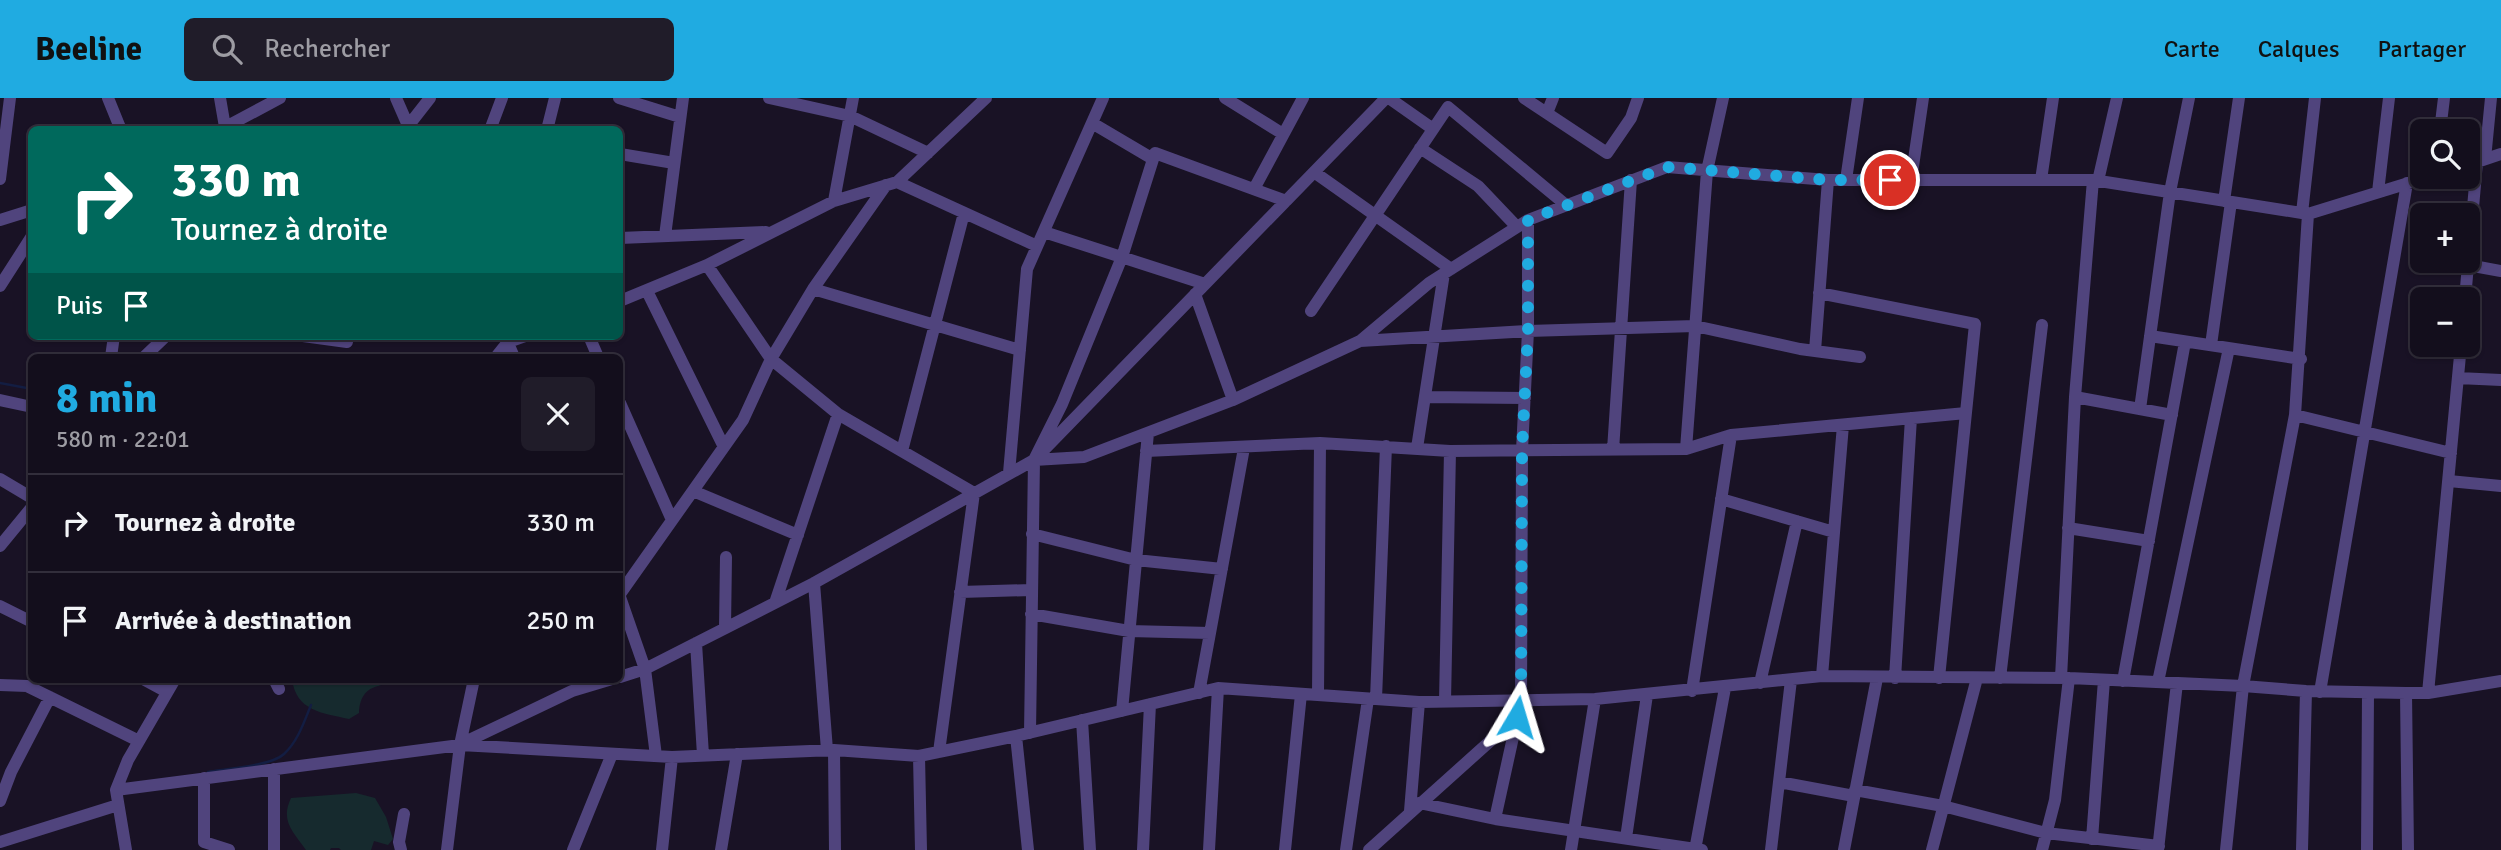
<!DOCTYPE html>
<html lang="fr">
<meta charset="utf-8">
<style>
:root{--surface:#130e1c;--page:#201c29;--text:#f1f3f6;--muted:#9d9ca3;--line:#322e3b;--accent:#20abe1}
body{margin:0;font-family:Signika,sans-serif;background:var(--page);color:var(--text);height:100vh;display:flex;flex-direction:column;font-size:26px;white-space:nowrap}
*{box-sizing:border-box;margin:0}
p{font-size:23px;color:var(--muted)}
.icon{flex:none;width:38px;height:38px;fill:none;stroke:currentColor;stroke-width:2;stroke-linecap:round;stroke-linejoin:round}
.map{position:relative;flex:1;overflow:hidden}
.sheet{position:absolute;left:28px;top:256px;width:595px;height:329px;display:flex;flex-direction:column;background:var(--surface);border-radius:10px;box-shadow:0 2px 5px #0004,0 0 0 2px var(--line)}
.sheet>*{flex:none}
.guide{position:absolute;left:28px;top:28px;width:595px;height:214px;border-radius:10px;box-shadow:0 2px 5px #0004,0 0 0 2px var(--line);background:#00695c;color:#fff;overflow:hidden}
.controls{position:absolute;left:2410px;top:21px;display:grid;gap:14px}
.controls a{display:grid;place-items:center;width:70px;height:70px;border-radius:10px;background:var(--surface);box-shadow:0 2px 5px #0004,0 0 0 2px var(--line);font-size:35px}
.pin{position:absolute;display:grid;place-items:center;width:60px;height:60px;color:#fff;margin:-30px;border:4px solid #fff;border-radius:50%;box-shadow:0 2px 7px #0007}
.me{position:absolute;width:77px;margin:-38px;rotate:7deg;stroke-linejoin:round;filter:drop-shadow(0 0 5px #0008)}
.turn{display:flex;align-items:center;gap:24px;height:147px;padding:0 28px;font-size:32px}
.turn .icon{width:91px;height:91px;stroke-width:2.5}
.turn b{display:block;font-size:49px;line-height:60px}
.then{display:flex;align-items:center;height:66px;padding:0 28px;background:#0003;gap:14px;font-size:26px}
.round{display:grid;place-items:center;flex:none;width:74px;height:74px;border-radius:10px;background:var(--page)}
.summary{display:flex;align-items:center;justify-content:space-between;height:119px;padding:0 28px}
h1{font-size:42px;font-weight:800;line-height:52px;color:var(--accent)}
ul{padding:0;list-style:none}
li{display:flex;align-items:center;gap:21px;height:98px;padding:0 28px;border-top:2px solid var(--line)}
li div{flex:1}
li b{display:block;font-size:26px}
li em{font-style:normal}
header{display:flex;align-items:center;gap:42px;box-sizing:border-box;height:98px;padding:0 35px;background:var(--accent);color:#111}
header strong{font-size:33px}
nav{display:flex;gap:38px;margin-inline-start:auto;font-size:24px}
.search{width:490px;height:63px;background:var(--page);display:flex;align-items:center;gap:18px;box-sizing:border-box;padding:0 24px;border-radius:10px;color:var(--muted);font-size:26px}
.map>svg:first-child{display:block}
.green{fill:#162a2e}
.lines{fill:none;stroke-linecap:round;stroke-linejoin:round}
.stream{stroke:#131d42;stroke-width:2.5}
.minor{stroke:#50447d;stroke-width:12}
.route{stroke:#20abe1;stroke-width:12;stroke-dasharray:0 21.6}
</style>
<header>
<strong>Beeline</strong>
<div class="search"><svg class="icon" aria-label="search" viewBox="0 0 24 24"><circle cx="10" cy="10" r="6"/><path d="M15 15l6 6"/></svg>Rechercher</div>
<nav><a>Carte</a><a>Calques</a><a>Partager</a></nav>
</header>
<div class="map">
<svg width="2501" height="752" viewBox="0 0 2501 752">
<rect width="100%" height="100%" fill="#191225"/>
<path class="green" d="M292,581H414C390,590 361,579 359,615L349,621C322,615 296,613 292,581Z
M356,695L375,700L386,719L393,741L388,747L374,743L371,752H341L339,750H331L330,752H306C293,733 280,723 291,700Z"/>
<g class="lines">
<path class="stream" d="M0,285L32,291
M291,581L296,586
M208,674C226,671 271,668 284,656C298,643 304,624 311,607"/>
<path class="minor" d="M108,0L121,32
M220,0L225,29
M396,0L410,32
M619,0L680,19
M769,0L850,18L928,55
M1225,0L1283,36
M1389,0L1433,31
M1524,0L1607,55L1631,20L1638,0
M1547,15L1553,0
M1092,25L1153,61
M220,32L280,0
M405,32L430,0
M490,32L502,0
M547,32L555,0
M2440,33L2444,0
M1420,50L1478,88L1517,129
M620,56L674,65
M2485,61L2491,0
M2468,67L2501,56
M1314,74L1451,171
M0,81L10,0
M1846,82L1858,0
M1911,82L1923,0
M2041,82L2053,0
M2098,83L2117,0
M897,84L1037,148
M1254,91L1303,0
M2378,94L2389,0
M834,103L853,0
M2224,103L2239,0
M2302,115L2315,0
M0,122L32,112
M1044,134L1205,186
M665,138L683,0
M620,140L766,134
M707,167L771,261L838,316L974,395L939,654
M2468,167L2501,173
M0,188L32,138
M813,191L1020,252
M647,193L724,349
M1819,195L1975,226L1939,580
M1195,196L1233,302
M2465,201L2477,64
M620,203L707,167L834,103L897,84L986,0
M1311,213L1448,9L1566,107
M303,238L347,244
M505,238L514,259
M589,238L598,259
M2150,238L2301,261
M1360,243L1528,233L1695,228L1800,251L1860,259
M2211,247L2231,104
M1815,253L1828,82
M111,259L114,238
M144,259L166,238
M496,259L508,244L525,238
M2458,280L2501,282
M1425,299L1525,300
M2075,299L2172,317
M0,302L32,309
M620,305L672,422
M2140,311L2170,94L2189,0
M2295,317L2451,355
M1417,350L1444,175
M1686,351L1707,73L1723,0
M1613,352L1631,82
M902,353L964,115
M1146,353L1320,345L1450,353L1686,351L1731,337L1966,315
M1034,362L1084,359L1233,302L1360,243L1429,185L1528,122L1667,69L1828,82H2093
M1009,375L1027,171L1103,0
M0,381L32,400
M2449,383L2501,388
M693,393L798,437
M1721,401L1834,434
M2068,430L2149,443
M1032,436L1136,462L1222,471
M0,448L32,409
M814,485L827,652
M960,494L1031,492
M620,496L743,322L771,261L813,191L886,87
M620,499L645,571L656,658
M775,505L838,316
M0,508L32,524
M1031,516L1129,533L1210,535
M725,530L726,459
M696,545L703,657
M1822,578L1843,327
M620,579L645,571L814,485L1034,362L1386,0
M1895,580L1911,320
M2000,580L2042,227
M2061,580L2075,299L2093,82L2308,116L2428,79
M143,581L167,594
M274,581L279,591
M2123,583L2185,244
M2158,584L2229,250
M1760,585L1797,423
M0,587L27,588L139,643
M1692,593L1731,337
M2320,594L2407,85
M1199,595L1244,350
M2406,595L2408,752
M2428,595L2461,247
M1318,597L1320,345
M1376,601L1386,348
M1445,604L1450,353
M1122,613L1148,335
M1082,622L1090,752
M1030,635L1034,362L1062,306L1122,159L1155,55L1286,103
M1016,638L1028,752
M463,645L572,593L612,581
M834,652L835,752
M919,658L921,752
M204,680V744L229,752
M1779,684L1854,698
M116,692L460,647L672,659L834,652L919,658L1016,638L1218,590L1419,604L1595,601L1822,578L2069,580L2243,588L2306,593L2406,595H2428L2501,583
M1855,692L1943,708L2046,735L2159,748
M0,703L11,674L50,599
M1419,705L1495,721L1702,752
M1410,713L1419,604
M1495,721L1521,603L1522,352L1528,233V122
M1626,740L1647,597
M2092,741L2104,582
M0,744L118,707
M126,752L116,692L128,662L175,581
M274,752V671
M401,752L399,744L404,716
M447,752L460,647L474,581
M573,752L612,656
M662,752L672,659
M721,752L737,656
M1143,752L1150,606
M1209,752L1218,590
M1285,752L1301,596
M1346,752L1368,601
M1369,752L1517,619
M1571,752L1595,601
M1695,752L1725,590
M1771,752L1791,582
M1844,752L1877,580
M1932,752L1977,580
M2042,752L2055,702L2069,580
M2158,752L2177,585
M2226,752L2243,588L2295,317L2308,116
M2302,752L2306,593
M2367,752L2368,595"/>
</g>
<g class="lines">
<path class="route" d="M1517,619L1521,603L1522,352L1528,233V122L1667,69L1828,82H1890"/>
</g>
</svg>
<div class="controls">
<a><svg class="icon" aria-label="search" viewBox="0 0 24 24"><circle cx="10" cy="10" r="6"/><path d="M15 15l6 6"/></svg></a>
<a>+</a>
<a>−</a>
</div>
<div class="pin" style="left:1890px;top:82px;background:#d93025"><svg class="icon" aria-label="arrive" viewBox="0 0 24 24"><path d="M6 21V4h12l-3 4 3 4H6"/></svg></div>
<svg class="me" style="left:1517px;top:619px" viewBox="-20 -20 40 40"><path d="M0-17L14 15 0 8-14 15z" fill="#20abe1" stroke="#fff" stroke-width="4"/></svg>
<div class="guide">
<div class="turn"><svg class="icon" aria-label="right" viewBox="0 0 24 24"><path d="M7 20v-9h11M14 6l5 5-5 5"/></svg><div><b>330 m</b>Tournez à droite</div></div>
<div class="then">Puis<svg class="icon" aria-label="arrive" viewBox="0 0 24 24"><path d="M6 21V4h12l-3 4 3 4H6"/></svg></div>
</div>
<section class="sheet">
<div class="summary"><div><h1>8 min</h1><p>580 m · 22:01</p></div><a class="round"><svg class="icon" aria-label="close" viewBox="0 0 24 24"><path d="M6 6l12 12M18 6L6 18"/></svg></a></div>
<ul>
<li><svg class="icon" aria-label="right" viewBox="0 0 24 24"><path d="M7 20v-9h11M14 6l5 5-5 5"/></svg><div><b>Tournez à droite</b></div><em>330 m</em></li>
<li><svg class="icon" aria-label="arrive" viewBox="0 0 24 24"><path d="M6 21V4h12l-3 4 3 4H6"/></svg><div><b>Arrivée à destination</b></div><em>250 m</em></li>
</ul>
</section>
</div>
